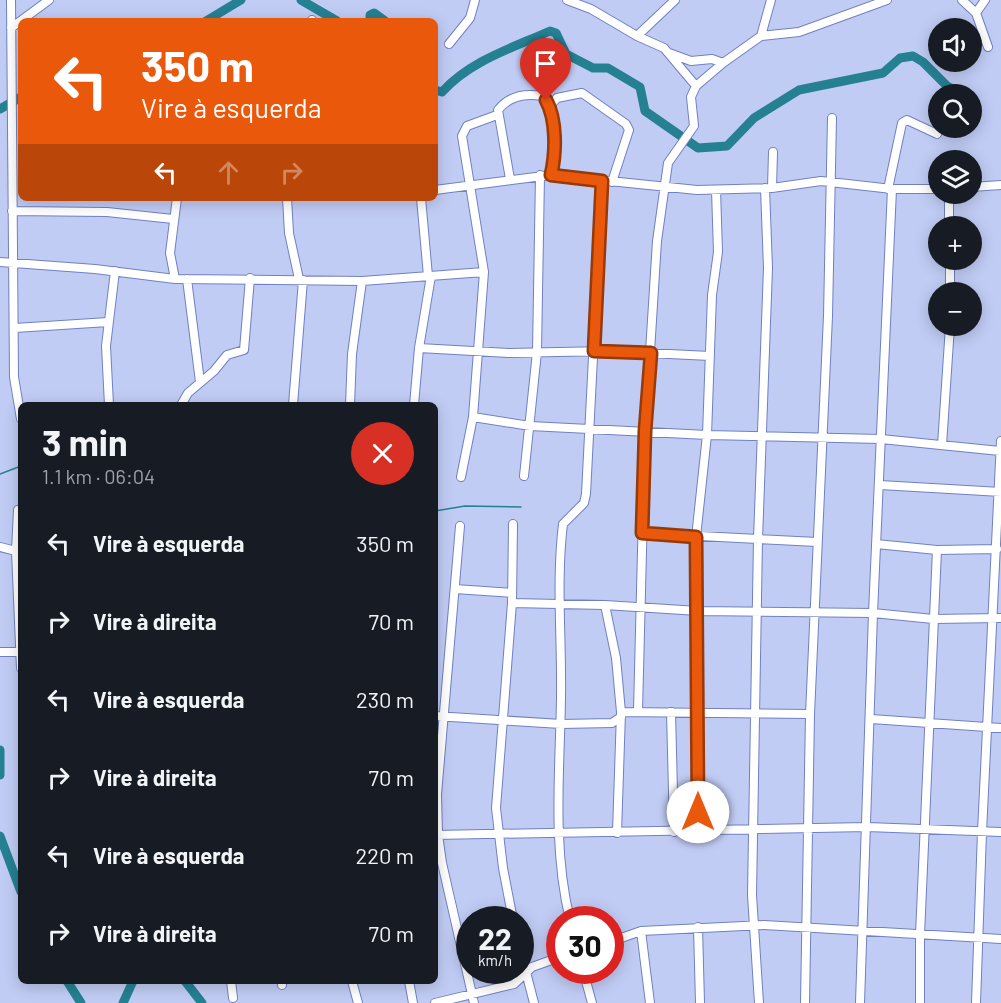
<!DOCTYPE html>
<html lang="pt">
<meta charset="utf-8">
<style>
:root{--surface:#171b24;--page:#242831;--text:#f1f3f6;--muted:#9ea1a6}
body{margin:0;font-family:Barlow,sans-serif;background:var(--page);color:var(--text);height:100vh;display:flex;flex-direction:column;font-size:22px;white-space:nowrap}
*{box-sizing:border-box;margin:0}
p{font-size:20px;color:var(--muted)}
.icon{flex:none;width:33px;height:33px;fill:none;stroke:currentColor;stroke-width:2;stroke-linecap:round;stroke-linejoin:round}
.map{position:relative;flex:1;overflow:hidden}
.details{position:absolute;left:18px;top:402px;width:420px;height:582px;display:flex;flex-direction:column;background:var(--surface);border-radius:9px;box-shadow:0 3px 15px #0003}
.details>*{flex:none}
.guide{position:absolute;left:18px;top:18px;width:420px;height:183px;border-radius:9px;box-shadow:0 3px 15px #0003;background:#ea580c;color:#fff;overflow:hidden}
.tools{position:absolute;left:928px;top:18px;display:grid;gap:12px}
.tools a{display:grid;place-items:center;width:54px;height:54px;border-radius:50%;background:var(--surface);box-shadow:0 3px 15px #0003;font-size:30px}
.speed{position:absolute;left:456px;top:906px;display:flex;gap:12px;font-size:30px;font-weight:700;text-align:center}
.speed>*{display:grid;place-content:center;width:78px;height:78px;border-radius:50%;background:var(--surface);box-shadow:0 3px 15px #0003;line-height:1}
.speed small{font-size:15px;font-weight:400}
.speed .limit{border:9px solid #d22;background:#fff;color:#111}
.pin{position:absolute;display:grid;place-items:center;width:51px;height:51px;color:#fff;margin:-62px -26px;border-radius:50% 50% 50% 0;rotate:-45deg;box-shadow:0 0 6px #0007}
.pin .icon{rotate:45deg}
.me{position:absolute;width:66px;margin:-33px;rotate:0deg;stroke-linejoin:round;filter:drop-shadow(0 0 4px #0008)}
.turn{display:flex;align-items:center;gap:21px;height:126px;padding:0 24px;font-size:27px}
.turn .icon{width:78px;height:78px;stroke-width:2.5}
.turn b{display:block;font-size:42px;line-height:51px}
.lanes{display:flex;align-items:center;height:57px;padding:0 24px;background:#0003;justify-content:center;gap:30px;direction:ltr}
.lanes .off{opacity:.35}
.round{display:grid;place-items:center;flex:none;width:63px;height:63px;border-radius:32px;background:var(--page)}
.head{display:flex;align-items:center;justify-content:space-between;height:102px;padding:0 24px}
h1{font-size:36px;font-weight:700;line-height:45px}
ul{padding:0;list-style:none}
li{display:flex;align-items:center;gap:18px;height:78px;padding:0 24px}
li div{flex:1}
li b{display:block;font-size:22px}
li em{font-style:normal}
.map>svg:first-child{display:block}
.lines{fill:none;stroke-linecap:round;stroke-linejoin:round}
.stream{stroke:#258092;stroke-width:1.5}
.river{stroke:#258092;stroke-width:9}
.minor-casing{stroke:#7180c0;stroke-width:10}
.minor{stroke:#fff;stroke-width:8}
.route-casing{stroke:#983908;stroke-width:15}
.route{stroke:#ea580c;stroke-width:10}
</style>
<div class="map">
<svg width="1001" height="1003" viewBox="0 0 1001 1003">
<rect width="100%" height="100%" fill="#c1ccf5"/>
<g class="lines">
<path class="stream" d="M0,474L21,466
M435,511L465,506L521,507"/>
<path class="river" d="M301,0L337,21
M206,21L241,0
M370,21V15L374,13L385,21
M435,90L442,92C470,61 512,48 550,31L556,33L566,54L593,68H608L640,87L645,111L698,148L727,146L754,118L799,90L883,73L900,58L913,56L923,62L947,86L963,94
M0,109L21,97
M0,750V775
M0,836L21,892
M67,981L81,1003
M185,981L202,1003
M123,1003L133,981"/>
<defs>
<path id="minor" d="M11,0L14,377L21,419
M567,0L591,9L637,36L664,48L696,86
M962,0L976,13L985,0
M976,13L988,47
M312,21V20
M11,28L49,0
M637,36L675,0
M761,36L799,32L887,0
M449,44L470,18L475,0
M669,53L691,61L712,59L723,63
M549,107L557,98L582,93L626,124L629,130L612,182
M510,179L498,110C509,96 525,93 542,96C558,110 555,156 551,175
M972,187L1001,185
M765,188L768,268L758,539L817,542
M772,188L773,152
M888,189L902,123L907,120L937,134
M435,190L551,175L697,190L772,188L821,181L892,189H939
M287,198L289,233L299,279
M421,198L428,276
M12,211L107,212L173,219
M949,226V194
M950,260V292
M0,262L95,269L175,279L362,281L484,272L473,417L461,477
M484,272L462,136L467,126L497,115
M431,276L419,348L509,353L608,351L710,356
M175,279L170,253L177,198
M187,279L200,382
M15,328L108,322
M109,405L106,346L115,271
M181,405L188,393L214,371L227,355L244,350L250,278
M293,405L303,280
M350,405L352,354L362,281
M414,405L419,348
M473,417L530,426L707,435L881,439L1000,451
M942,445L950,326
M524,476L537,352L540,175
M880,485L1001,492
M18,510L16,551L21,668
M513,524L512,603L496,808L503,868L513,920
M460,526L437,794L438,835L442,863L474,1003
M642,533L758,539L752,895L759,1003
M876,544L937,550L920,935V1003
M0,547L16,551
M937,550L997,549
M455,589L512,593
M512,603L605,605L616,658L621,712L617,833
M605,605L698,611L873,613L933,619L1001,618
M0,652H20
M638,711L645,431L657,241L668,163L694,126L691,97L696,86L723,63L761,36L771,0
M621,712L810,714
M671,712L674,832
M435,716L561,724L612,723L621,717
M871,719L1001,728
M699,832L696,537L707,435L712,295L718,252L716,190
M435,835L867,827L1001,832
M570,920C552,846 560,771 561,697C562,640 556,581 563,524L584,503L586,494L602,181
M698,927L700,1003
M641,931L650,1003
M610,942L641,931L764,925L1001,939
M520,949L534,1003
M583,970L592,1003
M231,981L233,998
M352,981L358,1003
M409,981L413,1003
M282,985V981
M435,1003L514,984L532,967L560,957
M805,1003L810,714L828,316L832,118
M860,1003L873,613L892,189
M976,1003L982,832L1001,441"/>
</defs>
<use href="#minor" class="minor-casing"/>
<use href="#minor" class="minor"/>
</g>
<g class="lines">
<defs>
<path id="route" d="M546,100C557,120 556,153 551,175L602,181L594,351L651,353L645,431L642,533L696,537L698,812"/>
</defs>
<use href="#route" class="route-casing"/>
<use href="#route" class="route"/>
</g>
</svg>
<div class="tools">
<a><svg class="icon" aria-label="sound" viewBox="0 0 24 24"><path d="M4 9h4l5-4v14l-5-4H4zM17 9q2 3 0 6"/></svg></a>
<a><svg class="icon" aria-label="search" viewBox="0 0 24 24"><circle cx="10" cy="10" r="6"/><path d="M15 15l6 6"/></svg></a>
<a><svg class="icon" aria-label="layers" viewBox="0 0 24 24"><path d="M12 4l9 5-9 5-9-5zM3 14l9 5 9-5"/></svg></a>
<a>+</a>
<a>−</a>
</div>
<div class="speed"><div>22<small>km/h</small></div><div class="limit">30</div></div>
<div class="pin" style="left:546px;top:100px;background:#d93025"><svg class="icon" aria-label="arrive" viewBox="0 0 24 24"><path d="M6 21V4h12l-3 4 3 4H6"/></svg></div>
<svg class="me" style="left:698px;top:812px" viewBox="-20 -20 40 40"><circle r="19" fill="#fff"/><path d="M0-13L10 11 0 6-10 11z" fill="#ea580c"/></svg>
<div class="guide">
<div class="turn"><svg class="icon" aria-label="left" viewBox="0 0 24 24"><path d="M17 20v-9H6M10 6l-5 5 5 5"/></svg><div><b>350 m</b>Vire à esquerda</div></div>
<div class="lanes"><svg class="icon" aria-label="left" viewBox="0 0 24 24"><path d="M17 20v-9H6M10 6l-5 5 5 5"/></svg><svg class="icon off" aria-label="ahead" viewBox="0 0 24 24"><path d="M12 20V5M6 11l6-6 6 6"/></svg><svg class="icon off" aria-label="right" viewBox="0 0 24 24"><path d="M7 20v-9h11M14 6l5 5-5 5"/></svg></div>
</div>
<section class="details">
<div class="head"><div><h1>3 min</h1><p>1.1 km · 06:04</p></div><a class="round" style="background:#d93025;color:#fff"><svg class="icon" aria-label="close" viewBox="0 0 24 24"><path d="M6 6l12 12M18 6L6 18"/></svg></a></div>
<ul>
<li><svg class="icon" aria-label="left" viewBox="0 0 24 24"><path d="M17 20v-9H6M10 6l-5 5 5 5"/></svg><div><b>Vire à esquerda</b></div><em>350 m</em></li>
<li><svg class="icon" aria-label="right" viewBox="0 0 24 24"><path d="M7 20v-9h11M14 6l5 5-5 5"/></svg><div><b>Vire à direita</b></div><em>70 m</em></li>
<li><svg class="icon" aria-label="left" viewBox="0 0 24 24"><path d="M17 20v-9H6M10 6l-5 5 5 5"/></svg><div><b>Vire à esquerda</b></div><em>230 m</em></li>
<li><svg class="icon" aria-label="right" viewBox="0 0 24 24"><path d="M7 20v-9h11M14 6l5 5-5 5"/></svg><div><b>Vire à direita</b></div><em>70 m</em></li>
<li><svg class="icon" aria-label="left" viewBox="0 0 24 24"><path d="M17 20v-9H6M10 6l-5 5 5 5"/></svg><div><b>Vire à esquerda</b></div><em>220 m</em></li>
<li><svg class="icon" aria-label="right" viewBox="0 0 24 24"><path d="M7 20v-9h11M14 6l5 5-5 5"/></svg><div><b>Vire à direita</b></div><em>70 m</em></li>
</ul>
</section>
</div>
